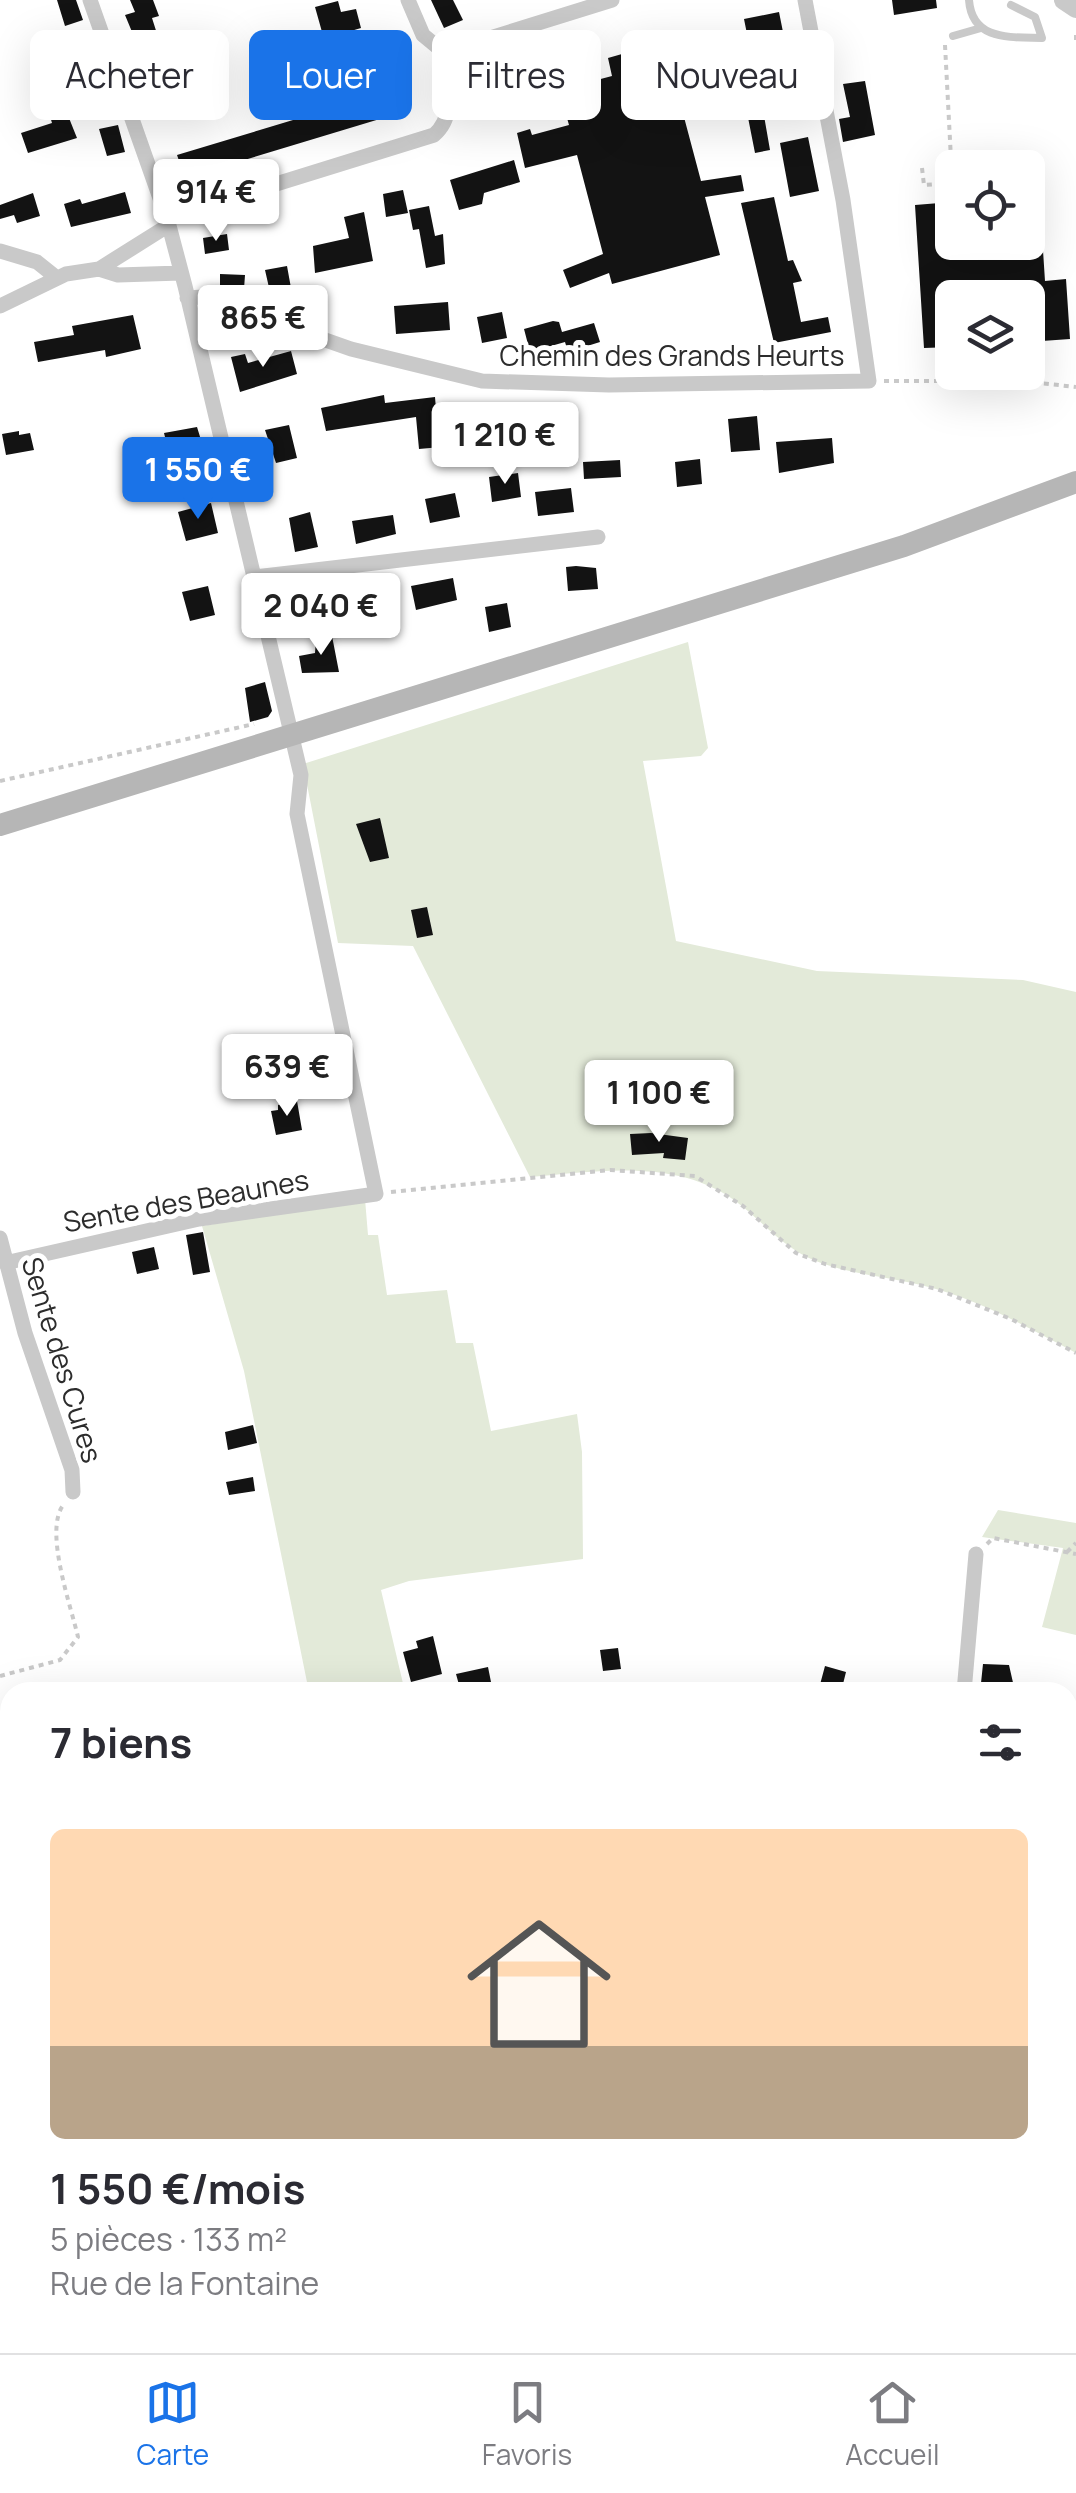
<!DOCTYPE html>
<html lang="fr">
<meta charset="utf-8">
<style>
body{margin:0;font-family:Manrope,sans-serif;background:#f7f7f7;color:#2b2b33;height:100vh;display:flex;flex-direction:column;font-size:38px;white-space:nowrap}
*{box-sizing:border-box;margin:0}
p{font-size:32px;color:#7c7c81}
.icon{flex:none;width:55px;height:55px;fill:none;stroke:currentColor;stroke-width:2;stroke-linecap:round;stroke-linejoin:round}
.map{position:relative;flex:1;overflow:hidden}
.panel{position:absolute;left:0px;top:1682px;width:1078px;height:672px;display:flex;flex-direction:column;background:#fff;border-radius:30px 30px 0 0;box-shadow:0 10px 40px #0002}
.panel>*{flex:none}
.top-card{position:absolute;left:30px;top:30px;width:1018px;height:90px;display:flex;gap:20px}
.tools{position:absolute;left:935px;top:150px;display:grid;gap:20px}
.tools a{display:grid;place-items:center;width:110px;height:110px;border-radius:15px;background:#fff;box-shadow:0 10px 40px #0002;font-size:50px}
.price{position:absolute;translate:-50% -85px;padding:0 22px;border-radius:10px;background:#fff;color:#222;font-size:32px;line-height:65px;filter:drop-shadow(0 2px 5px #0008)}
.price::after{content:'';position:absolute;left:50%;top:60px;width:30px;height:22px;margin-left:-15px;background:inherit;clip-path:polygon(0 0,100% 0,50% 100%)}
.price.active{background:#1a73e8;color:#fff}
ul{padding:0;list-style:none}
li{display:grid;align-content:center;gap:20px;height:530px;padding:0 50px}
li span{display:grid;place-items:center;height:310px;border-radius:15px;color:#555}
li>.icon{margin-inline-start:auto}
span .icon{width:180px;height:180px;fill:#fffc;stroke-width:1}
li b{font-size:42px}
h2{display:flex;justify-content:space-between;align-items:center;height:120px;padding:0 50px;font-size:42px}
.chip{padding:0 35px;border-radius:15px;background:#fff;box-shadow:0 10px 40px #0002;font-size:35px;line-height:90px}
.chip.active{background:#1a73e8;color:#fff}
.tabs{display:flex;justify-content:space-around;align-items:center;height:140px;border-top:2px solid #e1e1e2;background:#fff;font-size:28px;color:#7c7c81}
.tabs a{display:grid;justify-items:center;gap:5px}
.tabs .active{color:#1a73e8}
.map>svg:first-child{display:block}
.green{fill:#e3ead9}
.building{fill:#131313}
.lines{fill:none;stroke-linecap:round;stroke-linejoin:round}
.path{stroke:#c9c9c9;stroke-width:4;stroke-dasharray:5 5;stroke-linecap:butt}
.service{stroke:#c9c9c9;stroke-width:8}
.minor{stroke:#c9c9c9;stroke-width:15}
.tertiary{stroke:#c9c9c9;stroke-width:20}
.secondary{stroke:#b6b6b6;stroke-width:22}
.labels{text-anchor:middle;stroke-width:10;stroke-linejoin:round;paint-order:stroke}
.street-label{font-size:28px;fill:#2c2c2c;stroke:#fff}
</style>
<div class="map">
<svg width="1076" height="2353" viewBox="0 0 1076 2353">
<rect width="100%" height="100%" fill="#fff"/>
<path class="green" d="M688 642 708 748 701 756 643 761 676 941 817 971 1023 980 1076 992V1353C1031 1329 985 1303 936 1289 899 1278 860 1276 824 1264 789 1253 770 1229 743 1207 683 1157 602 1171 530 1177L413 946 338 943 303 764Z
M365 1199 368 1235H378L387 1295 447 1290 456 1343H473L491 1431 577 1414 582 1452 583 1559 409 1581 381 1590 405 1692H309L244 1371 202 1226Z
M998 1510 1076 1523V1635L1042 1627 1063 1548 982 1537Z
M6 2019 10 2020V2345H398L400 2350 0 2353V2030Z
M460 2345H746L744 2353H477Z"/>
<path class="building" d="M57 0H76L83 20 65 26Z
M130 0H153L159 16 152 18 166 62 147 68 125 15 135 12Z
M431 0H453L463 20 444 28Z
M892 0H936L937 8 894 15Z
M338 1 341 12 356 9 361 28 324 39 315 7Z
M779 12 797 102 763 110 770 150 755 153 742 87 757 84 744 19Z
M378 30 386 57 361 64 354 37Z
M664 42 701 181 741 175 744 191 705 197 720 255 612 284 609 273 570 288 563 270 603 254 577 155 525 168 517 133 530 129 532 135 569 125 559 90 612 76 608 58Z
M188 79 197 110 175 116 166 85Z
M865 81 875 135 843 142 839 119 850 117 843 84Z
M386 92 393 115 185 178 177 155Z
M65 108 77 138 28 153 21 133 52 123 49 113Z
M118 125 125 152 107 156 99 129Z
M808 137 819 191 790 197 780 143Z
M514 160 520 182 484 193 482 204 459 210 450 180Z
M1028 189H1039L1045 281 1066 279 1070 339 1028 342V298H952V347L924 348 915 205 952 202V242H1028Z
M403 190 408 213 386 217 383 194Z
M125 192 131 213 71 227 64 204 80 199 82 204Z
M33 193 40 216 17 223 14 215 0 219V205Z
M774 197 788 261 793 260 802 281 793 283 801 322 828 317 831 332 774 343 741 203Z
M429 206 435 236 443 234 445 264 426 268 419 229 413 230 409 210Z
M364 212 373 261 315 273 313 246 349 238 344 217Z
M227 234 229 250 205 254 203 238Z
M287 266 291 288 270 292 265 270Z
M220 274 245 275 244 289H220Z
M448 302 450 330 396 334 394 306Z
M502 312 507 338 482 343 477 317Z
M133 315 141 349 106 357 105 350 38 362 34 342 74 335 72 326Z
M553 321 559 322 562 332 594 323 600 342 568 352 565 342 530 352 524 329Z
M291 351 297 374 240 392 231 357 245 354 248 363Z
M384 395 385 403 435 397 437 421 486 414 488 430 440 436 441 447 419 449 416 417 326 431 321 408Z
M757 416 760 450 731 452 728 419Z
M289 425 297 458 276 463 265 430Z
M197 427 201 440 168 449 164 433Z
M19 431V435L30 433 34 450 6 455 2 434Z
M832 438 834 463 779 473 776 442Z
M700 459 702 484 677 487 675 462Z
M620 460 621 477 584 479 583 462Z
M518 473 521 497 492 502 489 477Z
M571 488 574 512 538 516 535 492Z
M455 493 460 517 430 523 425 499Z
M211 503 218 533 186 541 178 512Z
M310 512 318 547 295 552 289 518Z
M393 515 396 534 356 544 352 521Z
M576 566 596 568 598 589 568 591 566 567Z
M453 578 457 600 416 610 411 586Z
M208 586 215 615 190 621 182 592Z
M507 603 511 627 489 632 485 607Z
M332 636 339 672 302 673 299 656 315 653 316 639Z
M265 682 272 711 268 717 250 722 245 688Z
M380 818 389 858 370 862 356 824Z
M427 907 433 935 417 938 411 910Z
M297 1101 302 1130 276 1135 271 1111 278 1110V1105Z
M651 1133 688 1138 685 1160 663 1158 664 1153 632 1155 630 1134Z
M203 1232 210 1272 193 1275 186 1235Z
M154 1247 159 1269 137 1274 132 1252Z
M253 1425 257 1443 228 1450 225 1432Z
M253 1477 255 1491 229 1495 226 1482Z
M433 1636 442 1674 411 1682 403 1652 418 1648 416 1641Z
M618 1648 621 1669 603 1671 600 1650Z
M983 1664 1009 1665 1014 1687 981 1683Z
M825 1666 846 1672 841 1692H818Z
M488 1667 492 1687 461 1692 456 1674Z"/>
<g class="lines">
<path class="path" d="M1076 35V41
M945 45 952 178
M922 168 924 185 952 183
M884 381H1022L1076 387
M0 781 254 724
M391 1192 610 1170 695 1176 743 1206 796 1253 825 1264 937 1289 1011 1319 1076 1353
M987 1544 993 1538 1076 1554
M1067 1552 1076 1543
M0 1676 60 1660 78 1637C71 1606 43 1529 64 1504
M296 2345 300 2353
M353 2345 358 2353
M516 2353 520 2345"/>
<path class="service" d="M969 0C972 41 1010 37 1042 38L1035 17 1011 5
M953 36 981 28
M0 1961 10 1968"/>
<path class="minor" d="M408 0 423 35 440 49
M440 49 458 48 612 0
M167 218 434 135C461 111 440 80 440 49
M0 251 37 262 57 278
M99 269 118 275 181 273
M187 298 203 297 351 349 482 381 609 385 869 381 843 200 805 0
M0 306 66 274 99 269 169 225
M255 577 598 537
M0 1238 25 1333 72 1470 73 1492
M5 1263 199 1219 376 1194 297 814 301 775 185 286 167 218 90 0
M964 1692 976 1554
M0 1877 10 1872
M1068 1883 1076 1885
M0 1923 10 1928
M1068 2329 1076 2332"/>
<path class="tertiary" d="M1064 0 1076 8"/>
<path class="secondary" d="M0 825 904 546 1076 482"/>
</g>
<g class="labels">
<g class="street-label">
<text x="672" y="366">Chemin des Grands Heurts</text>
<text transform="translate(186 1201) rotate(-10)" y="10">Sente des Beaunes</text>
<text transform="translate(62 1360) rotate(73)" y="10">Sente des Cures</text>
</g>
</g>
</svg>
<div class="tools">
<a><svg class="icon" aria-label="locate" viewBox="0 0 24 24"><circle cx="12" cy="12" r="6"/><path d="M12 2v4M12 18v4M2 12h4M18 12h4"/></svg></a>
<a><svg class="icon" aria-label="layers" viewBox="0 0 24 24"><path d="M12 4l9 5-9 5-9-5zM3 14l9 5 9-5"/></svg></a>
</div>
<b class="price" style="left:216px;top:244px">914 €</b>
<b class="price" style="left:263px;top:370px">865 €</b>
<b class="price" style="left:505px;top:487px">1 210 €</b>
<b class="price active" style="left:198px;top:522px">1 550 €</b>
<b class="price" style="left:321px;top:658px">2 040 €</b>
<b class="price" style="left:287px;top:1119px">639 €</b>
<b class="price" style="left:659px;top:1145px">1 100 €</b>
<div class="top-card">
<a class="chip">Acheter</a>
<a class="chip active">Louer</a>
<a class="chip">Filtres</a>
<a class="chip">Nouveau</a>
</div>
<section class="panel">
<h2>7 biens<svg class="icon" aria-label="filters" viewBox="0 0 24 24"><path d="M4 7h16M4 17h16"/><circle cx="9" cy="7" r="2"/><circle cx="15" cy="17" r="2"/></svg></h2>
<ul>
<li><span style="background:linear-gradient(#ffd9b3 70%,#b9a48a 0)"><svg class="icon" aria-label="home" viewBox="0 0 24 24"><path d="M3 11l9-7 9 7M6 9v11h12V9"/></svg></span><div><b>1 550 €/mois</b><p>5 pièces · 133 m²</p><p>Rue de la Fontaine</p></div></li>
</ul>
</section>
</div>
<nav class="tabs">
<a class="active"><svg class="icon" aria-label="map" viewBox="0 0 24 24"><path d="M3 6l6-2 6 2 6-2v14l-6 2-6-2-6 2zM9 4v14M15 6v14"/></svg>Carte</a>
<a><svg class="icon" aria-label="saved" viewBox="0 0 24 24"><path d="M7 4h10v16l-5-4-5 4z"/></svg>Favoris</a>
<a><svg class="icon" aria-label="home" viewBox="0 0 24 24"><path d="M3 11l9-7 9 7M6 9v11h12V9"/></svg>Accueil</a>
</nav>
